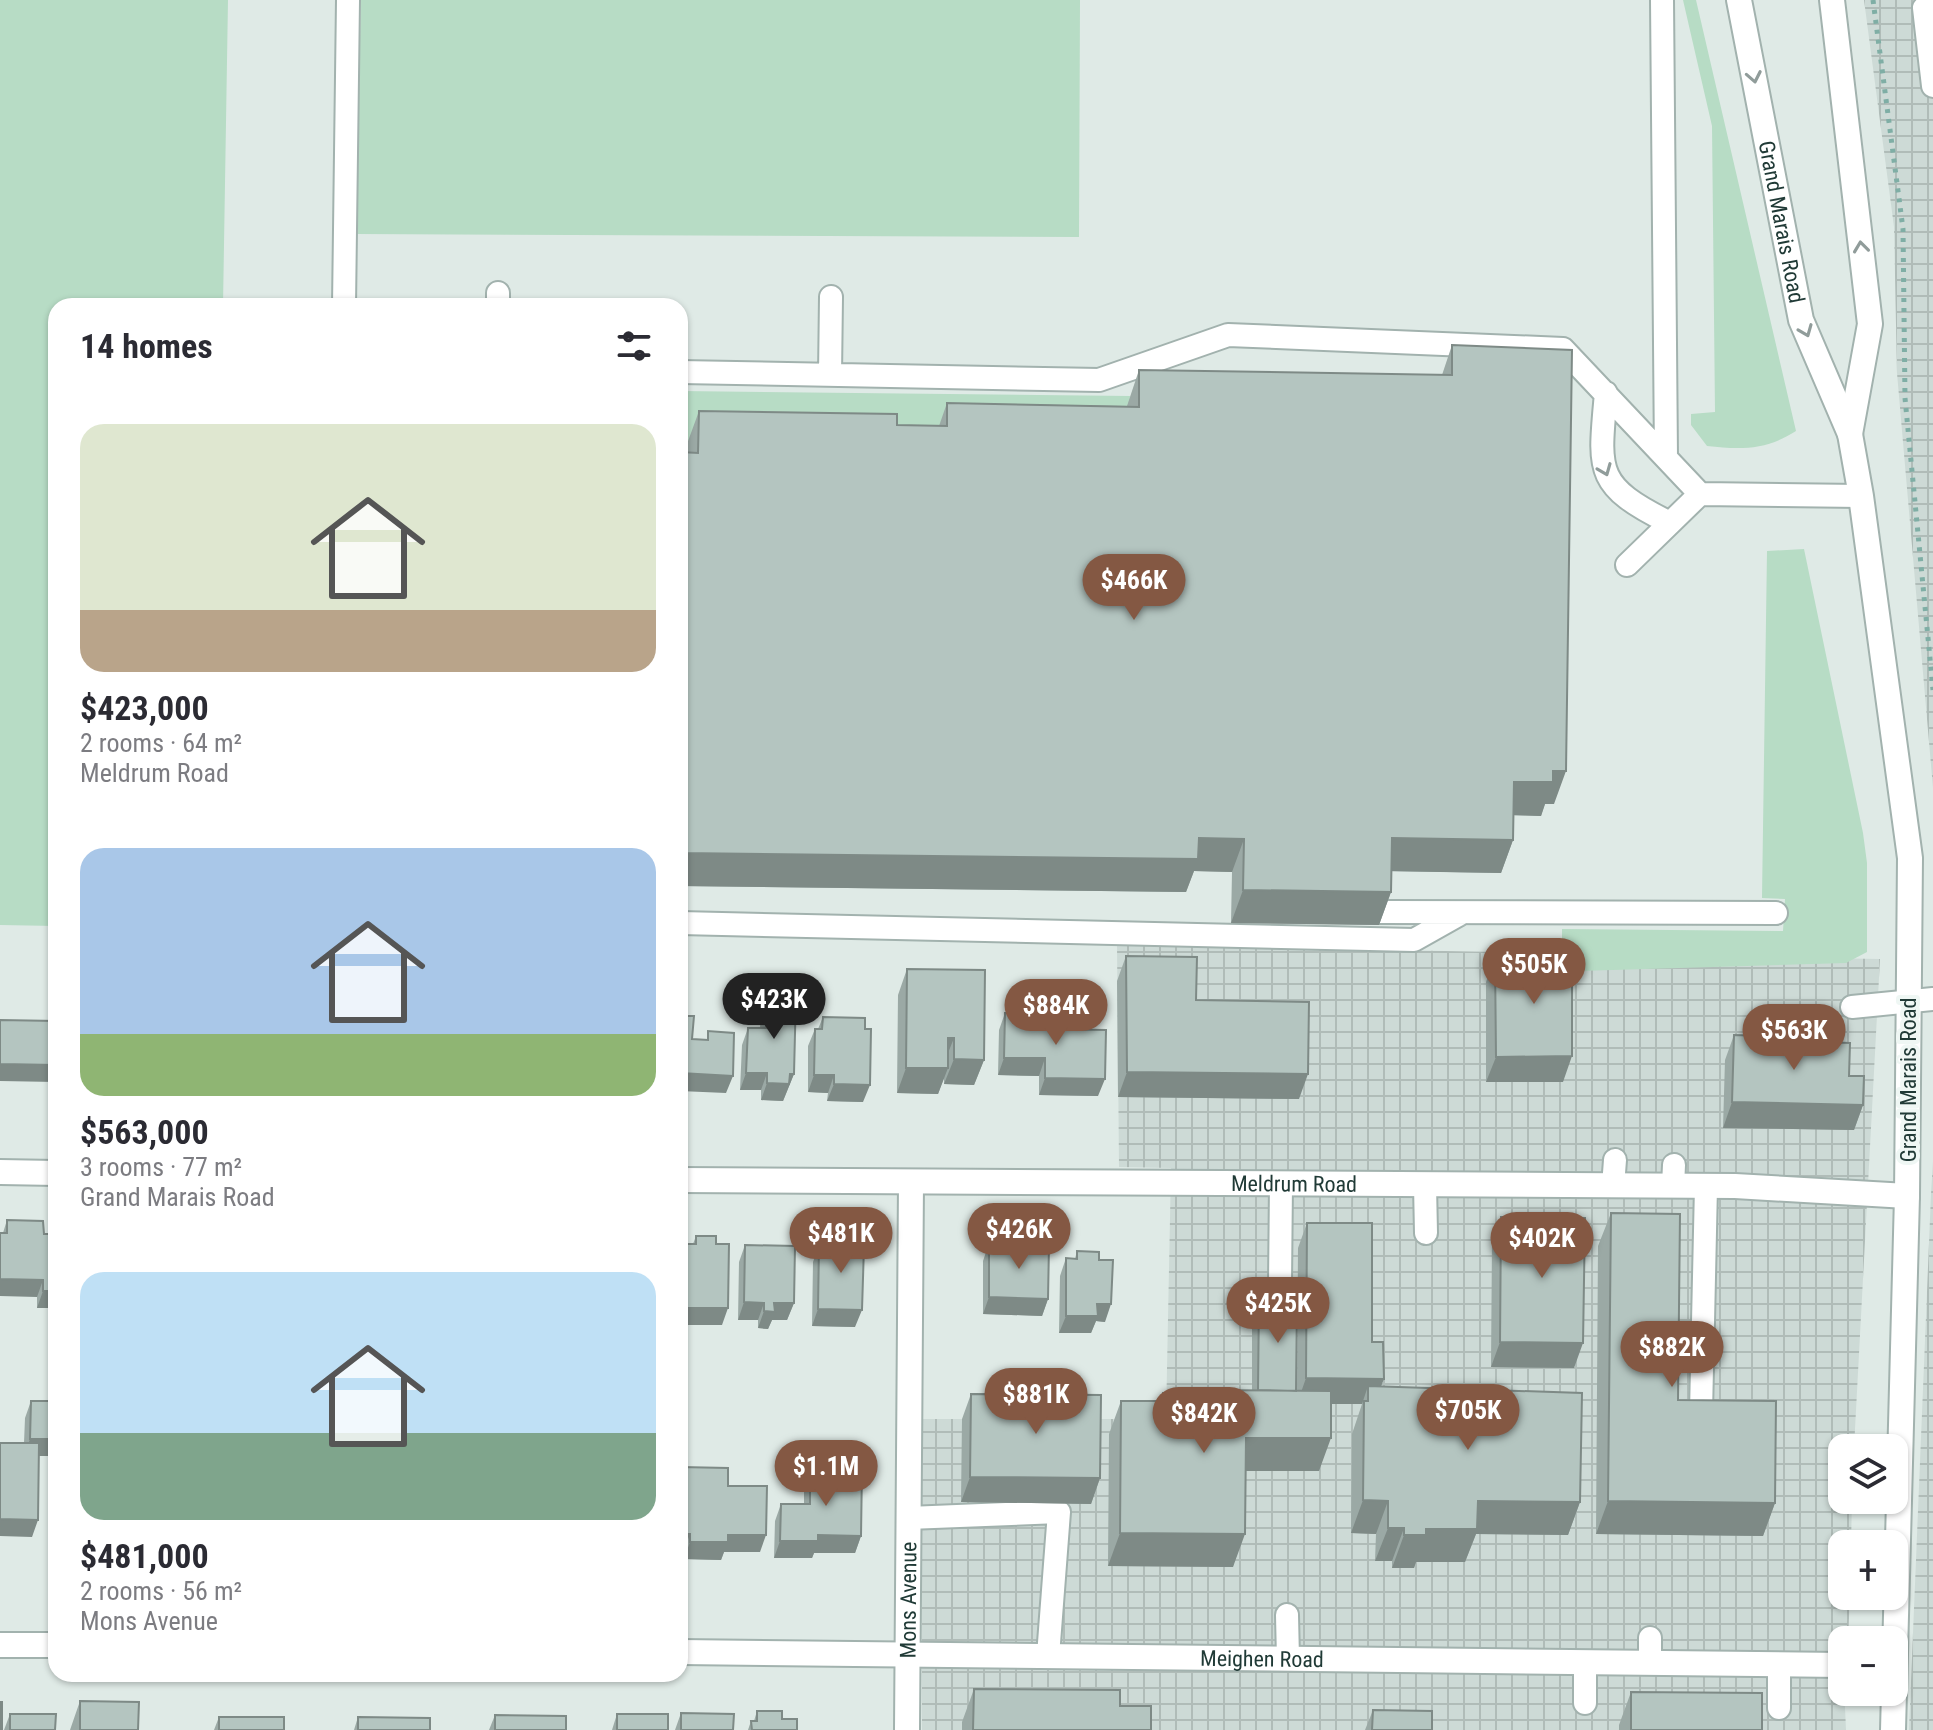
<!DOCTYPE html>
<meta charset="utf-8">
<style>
body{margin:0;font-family:"Roboto Condensed",sans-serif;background:#f7f7f7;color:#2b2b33;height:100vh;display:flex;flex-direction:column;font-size:30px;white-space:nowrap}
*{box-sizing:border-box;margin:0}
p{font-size:26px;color:#7c7c81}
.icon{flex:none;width:44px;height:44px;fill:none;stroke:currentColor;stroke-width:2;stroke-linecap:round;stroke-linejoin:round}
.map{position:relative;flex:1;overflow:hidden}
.drawer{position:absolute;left:48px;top:298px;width:640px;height:1384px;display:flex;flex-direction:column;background:#fff;border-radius:24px;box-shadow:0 2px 6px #0004}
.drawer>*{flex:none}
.fabs{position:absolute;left:1828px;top:1434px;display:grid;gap:16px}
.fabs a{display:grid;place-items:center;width:80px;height:80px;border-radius:16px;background:#fff;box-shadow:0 2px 6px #0004;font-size:40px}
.price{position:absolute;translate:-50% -68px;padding:0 18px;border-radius:28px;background:#845843;color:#fff;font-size:26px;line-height:52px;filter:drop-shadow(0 2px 4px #0008)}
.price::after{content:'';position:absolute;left:50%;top:48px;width:24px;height:18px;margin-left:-12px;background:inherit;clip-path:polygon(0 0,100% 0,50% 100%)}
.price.on{background:#222;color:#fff}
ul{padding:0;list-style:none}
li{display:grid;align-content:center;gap:16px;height:424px;padding:0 32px}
li span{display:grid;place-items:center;height:248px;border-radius:24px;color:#555}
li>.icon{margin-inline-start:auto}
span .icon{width:144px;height:144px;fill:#fffc;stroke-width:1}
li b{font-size:34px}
h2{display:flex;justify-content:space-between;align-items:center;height:96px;padding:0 32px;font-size:34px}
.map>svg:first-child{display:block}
.industrial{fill:url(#industrial-grid)}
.green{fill:#b7dcc5}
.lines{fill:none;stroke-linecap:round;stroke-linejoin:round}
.service-casing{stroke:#a2b2ae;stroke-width:26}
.minor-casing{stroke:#a2b2ae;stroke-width:28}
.tertiary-casing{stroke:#a2b2ae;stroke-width:28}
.path{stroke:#7faea5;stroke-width:5;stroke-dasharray:4 6;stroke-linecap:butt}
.service{stroke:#fff;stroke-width:22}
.minor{stroke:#fff;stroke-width:24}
.tertiary{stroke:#fff;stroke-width:24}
.wall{fill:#9ba9a5}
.shaded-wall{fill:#7e8a86}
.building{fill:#b4c5c0;stroke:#7e8a86;stroke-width:2}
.oneway{stroke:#909c9a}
.labels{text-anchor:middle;stroke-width:8;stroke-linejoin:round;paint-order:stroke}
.street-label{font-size:22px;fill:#203a36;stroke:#eff7f4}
</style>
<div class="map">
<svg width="1933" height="1730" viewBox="0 0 1933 1730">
<defs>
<pattern id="industrial-grid" width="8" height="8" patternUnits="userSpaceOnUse" patternTransform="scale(2)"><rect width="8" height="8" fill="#cddad6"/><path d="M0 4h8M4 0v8" fill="none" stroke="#b0bcb8"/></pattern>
</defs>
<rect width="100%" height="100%" fill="#dfeae6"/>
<path class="industrial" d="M1864 0H1933V788L1897 373 1894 227Z
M1117 945 1880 959 1854 1448H1842V1500H1852L1851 1544H1842V1596H1850L1848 1640H1842L1846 1730H922V1419H1166L1171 1168 1119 1167Z
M1933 1161V1730H1909L1931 1194Z"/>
<path class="green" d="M0 0H228L223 306H56V926L0 925Z
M361 0H1080L1079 237 355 234Z
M1683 0H1696L1796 431C1766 450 1742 450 1707 446L1691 425V414L1715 412 1712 126Z
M680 391 1130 396 1127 440 686 486 680 485Z
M1804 549 1863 833 1867 863V952L1846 963 1579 971 1562 982V929L1783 931 1785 899 1762 898 1767 551Z"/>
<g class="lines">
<defs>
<path id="service" d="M1662 0 1666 457
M1933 1 1924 8 1933 86
M498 293V306
M344 306 348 0
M680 372 1099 380 1228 335 1563 349 1700 494 1861 496
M830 375 831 297
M1606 393C1599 471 1594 485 1668 522
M1627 565 1700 494
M1379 912 1776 913
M680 923 1414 940 1462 913
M1852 1007 1933 999
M1425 1185 1426 1233
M1613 1186 1615 1160
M1673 1186 1674 1165
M1280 1283 1281 1184
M1701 1413 1706 1186
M908 1518 1059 1512 1048 1656
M1287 1615 1288 1659
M1585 1662V1703
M1650 1663V1638
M1779 1708V1664"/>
<g id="minor">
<path d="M0 1172 56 1173"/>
<path id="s1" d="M680 1180 1735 1186 1907 1196"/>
<path d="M0 1645H56"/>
<path id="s2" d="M680 1652 1842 1665"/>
<path id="s3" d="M907 1730 911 1183"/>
</g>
<g id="tertiary">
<path id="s4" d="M1739 0 1801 320 1850 434 1861 496 1910 858 1907 1196 1893 1730"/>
<path d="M1832 0 1870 324 1850 434"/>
</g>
</defs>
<use href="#service" class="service-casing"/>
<use href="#minor" class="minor-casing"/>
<use href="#tertiary" class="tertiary-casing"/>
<path class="path" d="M1873 0 1903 229 1905 398 1933 690"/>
<use href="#service" class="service"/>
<use href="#minor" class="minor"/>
<use href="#tertiary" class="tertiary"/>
</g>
<path class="wall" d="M1452 345 1554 804H1545L1541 816 1514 815 1513 840 1501 873 1392 871 1391 892 1379 925 1231 923 1232 872 1194 871 1186 892 680 886V452H687V444L699 411 897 425 939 426 947 403 1127 406 1139 370 1442 375Z
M1126 956 1196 1000 1299 1099 1118 1097 1117 981Z
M1495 957 1563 1082H1486V982Z
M907 969 984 1060 974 1085 944 1084V1078L938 1094 897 1093 898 995Z
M767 993 794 1074 783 1101 761 1100V1090H740L742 1045 748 1028H760L761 1010Z
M1005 1013 1050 1029 1098 1096 1039 1095V1076L998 1075 999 1030Z
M823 1017 863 1102 827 1101 828 1093 808 1092V1046L815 1029H818Z
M1734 1035 1822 1042 1849 1076 1863 1105 1854 1130 1723 1128 1725 1060Z
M1611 1213 1678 1400 1775 1503 1763 1536 1596 1534 1598 1246Z
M1501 1217 1574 1368 1491 1367 1492 1242Z
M7 1220 44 1234H56V1299L53 1308H37V1297L3 1233Z
M1307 1223 1372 1342 1381 1387 1580 1502 1568 1535 1476 1534 1465 1562H1416L1414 1568H1392V1561H1375L1376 1534 1351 1533 1352 1434 1362 1404H1331L1319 1471H1246L1233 1567 1108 1566 1109 1434 1121 1401H1160L1163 1393 1178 1401H1200L1204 1390H1252V1317L1259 1300 1296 1391H1297L1298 1248Z
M696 1236 722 1325H680V1254L684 1244H693Z
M832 1238 858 1245 855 1327 812 1326 813 1262 819 1245H829Z
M989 1243 1048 1299 1042 1316 983 1314V1261Z
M745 1245 794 1303 787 1320H772L768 1329 758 1328V1320H738L739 1262Z
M1077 1251 1099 1260 1105 1322 1096 1321 1091 1333H1059L1060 1276 1066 1258 1075 1259Z
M971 1394 1100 1478 1091 1504 961 1502 962 1419Z
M31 1401 39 1456 32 1537 24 1443 25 1418Z
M680 1467 728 1486 760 1552H724L721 1560 684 1559V1551H680Z
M810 1470 861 1536 855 1553H814L812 1558H774L775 1521 781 1504H804V1487Z
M974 1689 1151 1730H962V1722Z
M1631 1692 1762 1730H1619V1725Z
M80 1701 138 1730H70Z
M1373 1710 1432 1730H1365Z
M757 1711 782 1719 797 1730H748L751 1721H754Z
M681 1713 733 1730H675Z
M10 1714 55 1730H4Z
M617 1714 668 1730H612Z
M495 1715 566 1730H489Z
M219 1717V1730H214Z
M358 1717 430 1730H354Z"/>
<path class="shaded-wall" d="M1553 771H1566L1554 804H1545L1541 816 1502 815 1514 782Z
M1199 838 1244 839 1232 872 1194 871 1186 892 680 886V853Z
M1392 838 1513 840 1501 873 1380 871Z
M1243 890 1391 892 1379 925 1231 923Z
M948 1038H954L944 1063Z
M1572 1056 1563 1082H1486L1496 1057Z
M1004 1058H1045L1039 1076 998 1075Z
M954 1059 984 1060 974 1085 944 1084Z
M0 1064 56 1065V1082L0 1081Z
M906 1068H948L938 1094 897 1093Z
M1127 1072 1308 1074 1299 1099 1118 1097Z
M680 1073 733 1076 726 1093 680 1091Z
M746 1073H767L761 1090H740Z
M790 1074H794L783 1101 761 1100 767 1083Z
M814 1075H834L828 1093 808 1092Z
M1045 1078 1105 1079 1098 1096 1039 1095Z
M834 1084 870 1085 863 1102 827 1101Z
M1732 1102 1863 1105 1854 1130 1723 1128Z
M0 1279 43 1280 37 1297 0 1296Z
M56 1290V1299L53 1308H37L43 1291Z
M989 1297 1048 1299 1042 1316 983 1314Z
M744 1302 764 1303 758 1320H738Z
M774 1303H794L787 1320H772L768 1329 758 1328 764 1311Z
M1097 1304H1111L1105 1322 1096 1321 1091 1333H1059L1066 1316Z
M683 1308H728L722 1325H680V1317Z
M818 1309 862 1310 855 1327 812 1326Z
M1500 1342 1583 1343 1574 1368 1491 1367Z
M1306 1378 1384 1379 1374 1404 1368 1401V1386L1362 1404H1297Z
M1246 1438H1331L1319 1471H1234Z
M30 1439H56V1456H24Z
M970 1477 1100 1478 1091 1504 961 1502Z
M1363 1500 1388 1501 1376 1534 1351 1533Z
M1478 1501 1580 1502 1568 1535 1476 1534 1465 1562H1416L1414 1568H1392L1404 1535 1426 1529Z
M1608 1501 1775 1503 1763 1536 1596 1534Z
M0 1519 38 1520 32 1537 0 1536Z
M1388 1528H1404L1392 1561H1375Z
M1120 1533 1245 1534 1233 1567 1108 1566Z
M680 1534H690L684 1551H680Z
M728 1535H766L760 1552H724L721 1560 684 1559 690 1542Z
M818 1535 861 1536 855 1553H814L812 1558H774L780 1541Z"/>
<path class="building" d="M1452 345 1572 350 1566 771H1553V782H1514L1513 840 1392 838 1391 892 1243 890 1244 839 1199 838 1198 859 680 853V452L698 453 699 411 897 414V425L947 426V403L1139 407V370L1452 375Z
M1126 956 1197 957 1196 1000 1309 1002 1308 1074 1127 1072Z
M1572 956V1056L1496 1057 1495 957Z
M907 969 985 970 984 1060 954 1059V1038H948V1068H906Z
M767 993H796L794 1074H790L789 1084 767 1083V1073H746L748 1028H766Z
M1005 1013H1050V1029L1106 1030 1105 1079 1045 1078V1058H1004Z
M680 1016H694L692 1039 708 1040V1031L734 1033 733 1076 680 1073Z
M823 1017 865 1018V1029H871L870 1085 834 1084V1075H814L815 1029H822Z
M0 1020 56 1021V1065L0 1064Z
M1734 1035 1822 1038V1042L1850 1043 1849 1076H1864L1863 1105 1732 1102Z
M1611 1213 1680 1214 1678 1400 1776 1401 1775 1503 1608 1501Z
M1501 1217 1585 1218 1583 1343 1500 1342Z
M7 1220 43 1221 44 1234H56V1291H43V1280L0 1279V1233H7Z
M1307 1223H1372V1342H1383L1384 1379 1306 1378Z
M696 1236H716V1244H729L728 1308H683L684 1244H696Z
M832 1238H858V1245L864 1246 862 1310 818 1309 819 1245H831Z
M989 1243 1049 1245 1048 1299 989 1297Z
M745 1245 795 1246 794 1303H774L775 1312 764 1311V1303L744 1302Z
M1077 1251 1099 1252V1260H1113L1111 1304H1097L1098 1316H1066V1258L1077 1259Z
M1259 1300H1297L1296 1391 1258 1390Z
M1368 1386 1582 1393 1580 1502 1478 1501 1477 1529H1426V1535H1404V1528H1388V1501L1363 1500 1364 1401H1368Z
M1204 1390 1331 1391V1438H1246L1245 1534 1120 1533 1121 1401H1163V1393L1178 1394V1401H1204Z
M971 1394 1101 1395 1100 1478 970 1477Z
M31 1401H56V1439H30Z
M0 1443H39L38 1520 0 1519Z
M680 1467 728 1468V1486H767L766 1535H728V1542H690V1534H680Z
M862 1469 861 1536 818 1535V1541H780L781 1504H810V1470Z
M974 1689 1120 1690V1706H1151V1730H973Z
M1631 1692 1762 1693V1730H1631Z
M80 1701 139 1702 138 1730H80Z
M0 1702H2V1730H0Z
M1373 1710 1432 1711V1730H1372Z
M757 1711H782V1719H797V1730H752L751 1721H757Z
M681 1713 734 1714 733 1730H681Z
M10 1714H56L55 1730H10Z
M617 1714H668V1730H617Z
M495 1715 566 1716V1730H495Z
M219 1717H284V1730H219Z
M358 1717 430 1718V1730H358Z"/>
<defs><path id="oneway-chevron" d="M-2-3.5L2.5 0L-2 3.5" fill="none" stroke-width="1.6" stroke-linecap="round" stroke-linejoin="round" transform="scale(2)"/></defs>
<g class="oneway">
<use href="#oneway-chevron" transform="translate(1754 77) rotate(79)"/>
<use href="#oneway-chevron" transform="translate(1861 247) rotate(-97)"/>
<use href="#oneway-chevron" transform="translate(1806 331) rotate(68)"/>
<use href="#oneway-chevron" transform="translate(1605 470) rotate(68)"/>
</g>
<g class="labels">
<g class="street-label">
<text dy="8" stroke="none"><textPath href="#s4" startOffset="226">Grand Marais Road</textPath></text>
<text transform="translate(1908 1080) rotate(-90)" y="8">Grand Marais Road</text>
<text dy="8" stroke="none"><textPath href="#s1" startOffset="614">Meldrum Road</textPath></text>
<text dy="8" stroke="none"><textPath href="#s3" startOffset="130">Mons Avenue</textPath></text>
<text dy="8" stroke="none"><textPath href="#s2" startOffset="582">Meighen Road</textPath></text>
</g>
</g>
</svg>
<div class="fabs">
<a><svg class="icon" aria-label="layers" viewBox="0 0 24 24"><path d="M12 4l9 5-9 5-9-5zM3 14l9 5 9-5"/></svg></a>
<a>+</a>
<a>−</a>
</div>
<b class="price" style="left:1134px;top:622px">$466K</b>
<b class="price" style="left:1534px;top:1006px">$505K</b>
<b class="price on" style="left:774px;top:1041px">$423K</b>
<b class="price" style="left:1056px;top:1047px">$884K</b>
<b class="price" style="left:1794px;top:1072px">$563K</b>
<b class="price" style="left:1019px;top:1271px">$426K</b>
<b class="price" style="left:841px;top:1275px">$481K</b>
<b class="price" style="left:1542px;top:1280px">$402K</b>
<b class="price" style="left:1278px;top:1345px">$425K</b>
<b class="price" style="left:1672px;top:1389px">$882K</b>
<b class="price" style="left:1036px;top:1436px">$881K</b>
<b class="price" style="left:1468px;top:1452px">$705K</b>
<b class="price" style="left:1204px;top:1455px">$842K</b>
<b class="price" style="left:826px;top:1508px">$1.1M</b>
<section class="drawer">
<h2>14 homes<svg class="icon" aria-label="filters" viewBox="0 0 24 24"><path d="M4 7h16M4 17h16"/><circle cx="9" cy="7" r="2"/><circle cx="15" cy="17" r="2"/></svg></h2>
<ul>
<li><span style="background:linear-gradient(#dfe7d0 75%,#b9a48a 0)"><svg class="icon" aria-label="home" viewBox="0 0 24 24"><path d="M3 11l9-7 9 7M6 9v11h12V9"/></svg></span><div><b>$423,000</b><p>2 rooms · 64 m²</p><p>Meldrum Road</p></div></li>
<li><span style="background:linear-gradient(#a9c7e8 75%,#8fb573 0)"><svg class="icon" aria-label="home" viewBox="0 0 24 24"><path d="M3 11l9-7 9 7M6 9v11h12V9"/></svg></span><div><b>$563,000</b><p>3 rooms · 77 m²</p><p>Grand Marais Road</p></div></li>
<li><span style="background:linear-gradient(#bfe0f5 65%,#7fa58c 0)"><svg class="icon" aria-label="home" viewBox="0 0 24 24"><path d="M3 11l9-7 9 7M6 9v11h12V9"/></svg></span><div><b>$481,000</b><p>2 rooms · 56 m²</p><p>Mons Avenue</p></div></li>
</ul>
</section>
</div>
